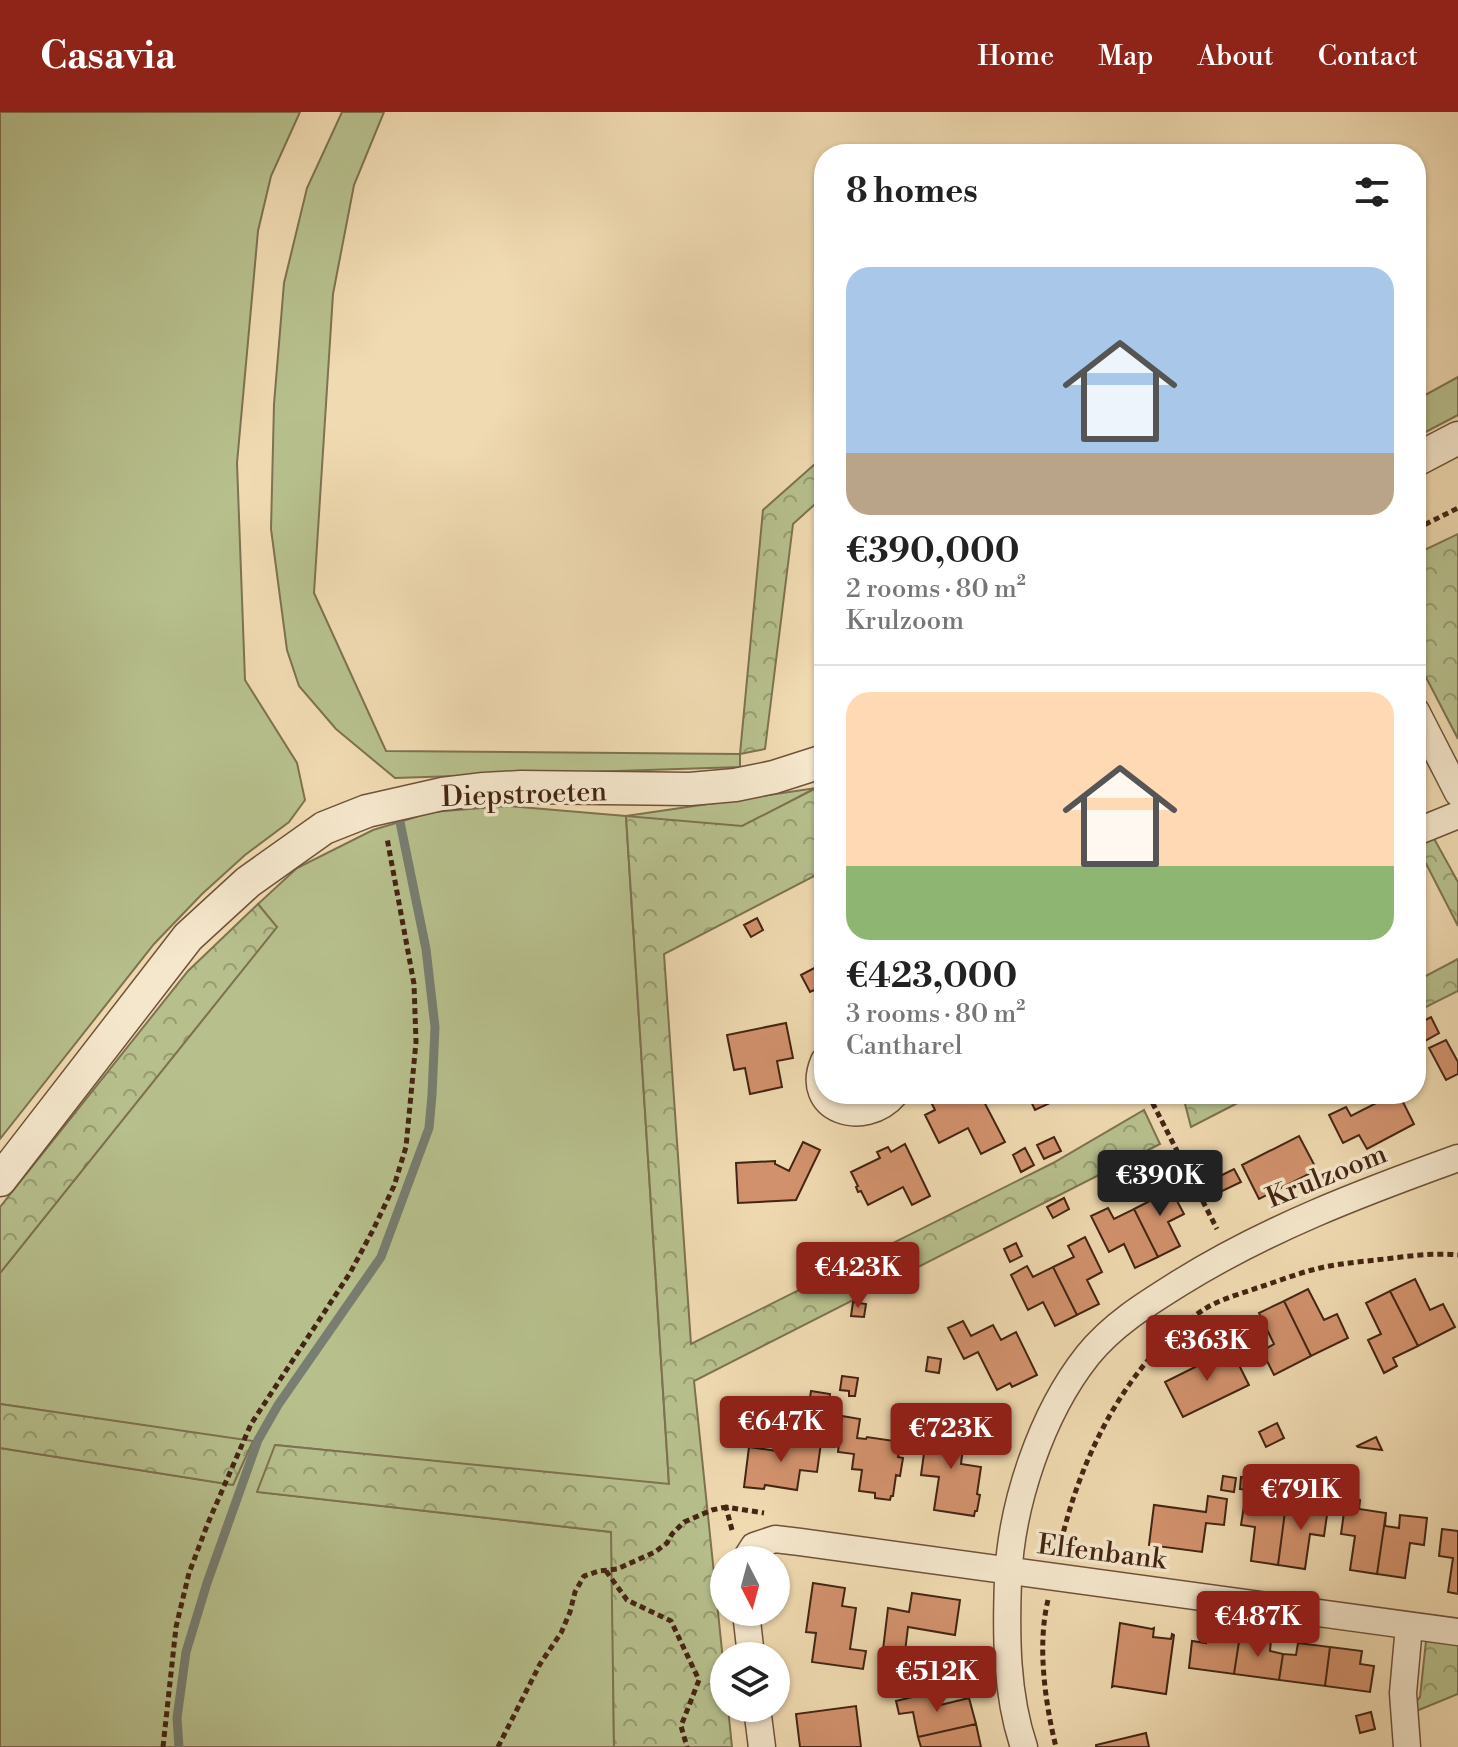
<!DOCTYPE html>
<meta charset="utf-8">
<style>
body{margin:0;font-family:"Libre Bodoni",serif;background:#f2f2f2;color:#222;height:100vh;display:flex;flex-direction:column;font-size:30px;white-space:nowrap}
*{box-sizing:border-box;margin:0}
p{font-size:26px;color:#767676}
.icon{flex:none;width:44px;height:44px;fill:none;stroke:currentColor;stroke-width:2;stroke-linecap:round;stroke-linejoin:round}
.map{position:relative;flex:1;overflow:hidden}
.drawer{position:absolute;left:814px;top:32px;width:612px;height:960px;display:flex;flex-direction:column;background:#fff;border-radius:32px;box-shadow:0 2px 6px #0004}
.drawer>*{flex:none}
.needle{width:52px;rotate:174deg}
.tools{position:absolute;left:710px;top:1434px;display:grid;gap:16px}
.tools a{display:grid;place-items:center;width:80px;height:80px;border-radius:50%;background:#fff;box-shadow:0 2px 6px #0004;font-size:40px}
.price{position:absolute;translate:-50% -68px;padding:0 18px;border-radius:8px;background:#8f2418;color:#fff;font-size:26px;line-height:52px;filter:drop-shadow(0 2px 4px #0008)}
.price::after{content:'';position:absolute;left:50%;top:48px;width:24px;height:18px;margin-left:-12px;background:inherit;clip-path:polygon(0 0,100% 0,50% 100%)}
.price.selected{background:#222;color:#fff}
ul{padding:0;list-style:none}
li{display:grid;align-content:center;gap:16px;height:424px;padding:0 32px}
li+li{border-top:2px solid #e0e0e0}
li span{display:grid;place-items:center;height:248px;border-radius:24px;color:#555}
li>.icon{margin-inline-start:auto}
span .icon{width:144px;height:144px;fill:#fffc;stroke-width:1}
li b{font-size:34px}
h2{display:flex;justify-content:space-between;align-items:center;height:96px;padding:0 32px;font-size:34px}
header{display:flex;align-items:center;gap:48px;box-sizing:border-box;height:112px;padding:0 40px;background:#8f2418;color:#fff}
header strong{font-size:38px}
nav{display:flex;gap:44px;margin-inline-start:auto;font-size:28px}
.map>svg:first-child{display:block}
.grass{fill:#b7c08d;stroke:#7e7250;stroke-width:2}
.forest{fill:url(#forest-crowns);stroke:#7e7250;stroke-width:2}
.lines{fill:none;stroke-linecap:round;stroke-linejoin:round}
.stream{stroke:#787e71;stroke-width:9}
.building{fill:#d2926d;stroke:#442413;stroke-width:2}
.minor-casing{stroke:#6f523a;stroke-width:29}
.tertiary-casing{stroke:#6f523a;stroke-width:35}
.path{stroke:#442413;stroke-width:5;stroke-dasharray:6 4;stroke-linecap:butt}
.minor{stroke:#f5e7cc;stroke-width:26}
.tertiary{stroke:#f5e7cc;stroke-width:32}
.labels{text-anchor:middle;stroke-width:7;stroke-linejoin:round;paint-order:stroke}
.street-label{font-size:28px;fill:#442413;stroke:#f5e7cc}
</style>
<header>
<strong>Casavia</strong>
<nav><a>Home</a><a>Map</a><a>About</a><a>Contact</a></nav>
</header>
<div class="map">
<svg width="1458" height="1635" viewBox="0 0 1458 1635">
<defs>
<pattern id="forest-crowns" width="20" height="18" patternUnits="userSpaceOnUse" patternTransform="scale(2)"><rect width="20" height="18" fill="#b7c08d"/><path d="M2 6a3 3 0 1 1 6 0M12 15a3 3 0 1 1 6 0" fill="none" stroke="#969c72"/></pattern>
</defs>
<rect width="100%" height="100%" fill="#f0dab1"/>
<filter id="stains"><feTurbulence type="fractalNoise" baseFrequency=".0025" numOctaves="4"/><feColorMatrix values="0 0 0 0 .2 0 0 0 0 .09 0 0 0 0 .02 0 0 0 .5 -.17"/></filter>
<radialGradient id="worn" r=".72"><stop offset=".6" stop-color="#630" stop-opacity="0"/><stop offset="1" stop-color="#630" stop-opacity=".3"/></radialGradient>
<path class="grass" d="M0 0H300L271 64 258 119 237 351 245 568 297 651 305 688 289 710 245 743 202 782 154 832 0 1027Z
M342 0H384L354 73 333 182 314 481 386 639 740 642V655L395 666 336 617 299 574 287 538 271 417 274 292 284 171 307 76Z
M1458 265V303L1416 325V288Z
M816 676 742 715 626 705 669 1373 276 1333 258 1380 612 1420 614 1635H0V1336L233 1373 252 1330 0 1292V1161L276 816 258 792 297 756 373 718 432 700 507 694 626 704Z"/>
<path class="forest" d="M824 344V384L793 412 765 637 740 642 763 398Z
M1458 422V627L1416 546V442Z
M824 672V759L664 842 691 1232 1053 1051 1144 998 1160 1032 694 1269 724 1558V1596H728L732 1635H614L611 1420 257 1380 275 1333 669 1372 626 704 742 714Z
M1416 694 1458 770V814L1416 732Z
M258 792 277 815 0 1161V1095L188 859Z
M1458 847V879L1416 900V869Z
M1196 982H1255L1191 1015 1184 988Z
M0 1292 253 1329 233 1373 0 1336Z
M1426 1529 1458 1533V1582L1404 1604 1420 1585Z"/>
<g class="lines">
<path class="stream" d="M179 1635 177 1606 186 1540 207 1471 258 1328 278 1293 381 1145 429 1016 432 983 435 915 426 837 400 710"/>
</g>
<path class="building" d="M757 806 763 818 751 825 744 813Z
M824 851V897H821L818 893 821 891 814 878 810 880 801 863Z
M1431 905 1439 921 1423 930 1416 913Z
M786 911 793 946 777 949 782 975 750 982 745 956 734 958 727 923Z
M1446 928 1458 950V962L1446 968 1429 936Z
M937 982H960L962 985 967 982H980L1005 1030 981 1042 968 1016 939 1031 925 1003 935 998 929 986Z
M1030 982H1048L1052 990 1035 998 1028 983Z
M1394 982H1399L1414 1012 1367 1037 1359 1023 1343 1031 1329 1003 1346 995 1351 1004Z
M1299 1024 1317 1058 1259 1087 1242 1053Z
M1054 1025 1061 1039 1044 1047 1037 1033Z
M803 1030 820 1038 796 1088 738 1091 736 1051 775 1049V1052L789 1059Z
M905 1032 930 1084 912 1093 903 1075 868 1093 861 1079 858 1080 856 1075 858 1074 851 1060 880 1046 877 1040 888 1035 891 1040Z
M1025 1036 1034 1053 1021 1060 1013 1043Z
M1152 1039 1161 1056 1151 1061 1142 1044Z
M1234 1057 1241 1070 1216 1082 1210 1069Z
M1166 1068 1184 1102 1168 1110 1180 1134 1158 1145 1134 1097 1154 1087 1149 1076Z
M1064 1086 1069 1097 1053 1106 1047 1095Z
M1108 1096 1114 1107 1134 1097 1158 1145 1135 1156 1124 1132 1109 1140 1091 1104Z
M1085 1125 1102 1160 1087 1168 1099 1192 1077 1203 1053 1155 1074 1145 1068 1134Z
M1016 1131 1022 1144 1010 1150 1004 1137Z
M1027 1154 1033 1165 1053 1155 1077 1203 1055 1214 1043 1190 1028 1198 1011 1163Z
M1415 1167 1430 1198 1443 1192 1455 1215 1418 1234 1390 1179Z
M1308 1177 1324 1208 1337 1202 1348 1226 1311 1244 1284 1189Z
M1390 1179 1418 1234 1393 1246 1397 1254 1384 1261 1368 1228 1381 1222 1366 1191Z
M1284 1189 1311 1244 1274 1263 1262 1239 1274 1232 1259 1201Z
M853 1190 866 1192 864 1205 851 1204Z
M963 1209 971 1224 993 1213 1001 1228 1016 1220 1037 1263 1012 1275 1010 1271 997 1278 978 1240 964 1247 948 1216Z
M1231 1237 1249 1273 1183 1305 1165 1270Z
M928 1245 941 1247 939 1261 926 1259Z
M842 1264 858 1266 855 1284H849V1279L840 1278Z
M811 1279 830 1282 826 1314 806 1312Z
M842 1304 860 1307 857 1326 866 1327 867 1325 901 1330 898 1345 903 1346 900 1364 896 1363 893 1384H891L890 1388 875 1386V1381L859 1379 862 1358 852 1357 854 1342 838 1340Z
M1277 1311 1284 1326 1266 1335 1259 1320Z
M928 1312 965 1318 961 1352 981 1355 977 1382 980 1383 977 1399H975L974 1404 934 1398 939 1365 921 1363Z
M779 1325 821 1331 817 1360 800 1358 797 1378 765 1373 764 1377 744 1375 749 1335 777 1339Z
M1376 1325 1382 1338 1358 1335 1357 1334Z
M1223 1364 1236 1366 1234 1380 1221 1378Z
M1241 1365 1259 1368 1257 1379 1240 1377Z
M1208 1384 1227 1387 1224 1413 1206 1411 1202 1440 1149 1433 1154 1393 1206 1400Z
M1346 1386 1360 1388 1359 1397 1386 1401 1377 1462 1350 1458 1355 1424 1341 1422Z
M1245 1387 1286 1392 1278 1453 1251 1449 1255 1415 1241 1413Z
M1314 1387 1329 1389 1324 1424 1310 1422 1305 1457 1278 1453 1286 1392 1313 1396Z
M1386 1401 1385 1414 1399 1416 1400 1403 1427 1406 1424 1433 1410 1431 1405 1466 1377 1462Z
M1442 1417 1458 1419V1482L1448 1480 1453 1446 1439 1444Z
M813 1471 845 1476 842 1494 856 1496 850 1537 866 1539 863 1557 812 1550 816 1521 806 1520Z
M912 1481 960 1488 955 1523 908 1515 904 1548 882 1546 888 1496 909 1500Z
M1120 1511 1152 1517 1154 1516 1153 1525 1171 1527 1172 1522 1174 1523 1166 1582 1114 1574 1112 1575Z
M1207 1519 1240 1523 1234 1562 1189 1556 1192 1529 1206 1531Z
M1240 1523 1271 1527 1270 1539 1283 1542 1279 1568 1234 1562Z
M1298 1531 1330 1535 1325 1574 1279 1568 1283 1542 1296 1543Z
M1330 1535 1362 1539 1360 1552 1374 1554 1370 1580 1325 1574Z
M933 1580 936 1594 969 1586 976 1612 918 1625 913 1600 899 1602 896 1589Z
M856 1594 861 1635H800L796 1602Z
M1371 1600 1375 1617 1360 1621 1356 1604Z
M976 1612 981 1635H921L918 1625Z
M1146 1621 1149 1635H1096V1633Z"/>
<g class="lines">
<defs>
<path id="minor" d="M1416 599 1458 681
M1416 720 1458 703
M824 949C803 998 864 1018 895 982
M745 1448 754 1434 775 1427 800 1430 1458 1520
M746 1500 751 1544
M757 1596 762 1635
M1024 1635C1006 1582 1006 1523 1008 1468 1011 1393 1041 1302 1088 1243 1112 1213 1146 1192 1178 1172 1266 1117 1361 1081 1458 1046
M1407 1635 1403 1581 1409 1514"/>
<path id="tertiary" d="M1416 348 1458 326
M0 1068 188 825 248 770 324 716 367 699 442 682 484 677 521 675 690 677 735 673 774 665 824 649"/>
</defs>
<use href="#minor" class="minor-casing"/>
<use href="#tertiary" class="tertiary-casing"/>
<path class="path" d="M1416 417 1458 396
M1148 982 1217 1117
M732 1418 726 1395 764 1401
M1059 1439C1078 1350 1125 1251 1203 1198 1218 1188 1237 1183 1254 1177 1273 1171 1293 1163 1312 1158 1330 1153 1348 1151 1367 1149 1397 1146 1428 1140 1458 1143
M606 1459 627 1488 671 1509 699 1568 681 1614 687 1635
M1048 1488C1037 1533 1045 1591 1056 1635
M163 1635 176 1515 189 1461 208 1411 251 1312 350 1161 373 1118 394 1074 406 1035 416 930 414 872 387 726
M498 1635 540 1552 561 1521 570 1500 575 1480 584 1464 599 1459 617 1457 655 1440 667 1431 672 1422 684 1410 712 1398 726 1395"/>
<use href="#minor" class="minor"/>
<use href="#tertiary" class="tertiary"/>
</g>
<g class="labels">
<g class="street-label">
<text transform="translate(524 681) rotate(-2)" y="10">Diepstroeten</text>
<text transform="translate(1326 1063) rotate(-22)" y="10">Krulzoom</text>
<text transform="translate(1102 1439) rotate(7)" y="10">Elfenbank</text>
</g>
</g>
<rect width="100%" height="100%" filter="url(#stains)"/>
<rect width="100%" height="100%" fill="url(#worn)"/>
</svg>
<div class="tools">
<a><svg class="needle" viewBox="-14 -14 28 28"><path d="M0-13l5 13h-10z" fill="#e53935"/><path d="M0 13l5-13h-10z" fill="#767676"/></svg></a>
<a><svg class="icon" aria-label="layers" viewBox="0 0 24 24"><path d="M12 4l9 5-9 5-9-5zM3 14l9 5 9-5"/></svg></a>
</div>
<b class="price selected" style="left:1160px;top:1106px">€390K</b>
<b class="price" style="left:858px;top:1198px">€423K</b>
<b class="price" style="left:1207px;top:1271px">€363K</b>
<b class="price" style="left:781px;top:1352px">€647K</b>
<b class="price" style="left:951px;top:1359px">€723K</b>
<b class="price" style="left:1301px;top:1420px">€791K</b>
<b class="price" style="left:1258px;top:1547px">€487K</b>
<b class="price" style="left:937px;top:1602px">€512K</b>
<section class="drawer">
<h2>8 homes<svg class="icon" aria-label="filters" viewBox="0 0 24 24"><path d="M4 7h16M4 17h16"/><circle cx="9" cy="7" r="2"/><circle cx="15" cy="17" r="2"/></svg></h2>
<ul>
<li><span style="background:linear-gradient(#a9c7e8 75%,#b9a48a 0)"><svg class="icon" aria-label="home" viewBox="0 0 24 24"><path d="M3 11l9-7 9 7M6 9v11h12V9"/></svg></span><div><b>€390,000</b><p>2 rooms · 80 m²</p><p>Krulzoom</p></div></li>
<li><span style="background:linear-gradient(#ffd9b3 70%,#8fb573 0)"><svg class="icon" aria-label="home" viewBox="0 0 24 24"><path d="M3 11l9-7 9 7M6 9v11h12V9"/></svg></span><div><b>€423,000</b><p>3 rooms · 80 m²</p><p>Cantharel</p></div></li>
</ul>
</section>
</div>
